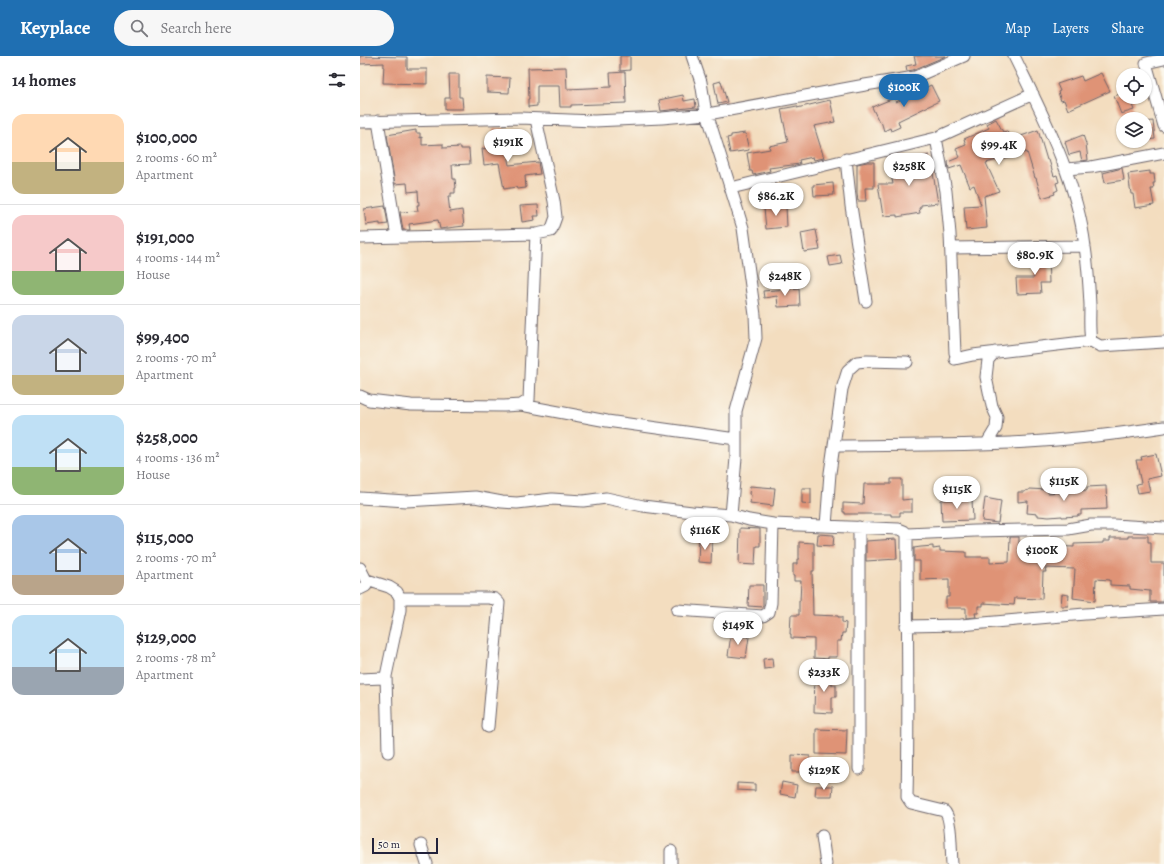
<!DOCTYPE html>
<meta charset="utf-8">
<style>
body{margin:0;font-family:Alegreya,serif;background:#f7f7f7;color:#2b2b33;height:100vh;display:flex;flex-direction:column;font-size:15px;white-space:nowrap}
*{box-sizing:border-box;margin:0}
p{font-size:13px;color:#7c7c81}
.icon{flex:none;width:22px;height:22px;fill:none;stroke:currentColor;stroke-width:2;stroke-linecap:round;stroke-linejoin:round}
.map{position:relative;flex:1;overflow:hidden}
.side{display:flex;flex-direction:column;background:#fff;width:360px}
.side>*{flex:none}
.fabs{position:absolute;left:756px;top:12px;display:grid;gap:8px}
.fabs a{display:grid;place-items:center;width:36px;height:36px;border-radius:50%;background:#fff;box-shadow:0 1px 3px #0004;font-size:20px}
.scale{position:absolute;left:12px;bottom:10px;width:66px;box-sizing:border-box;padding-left:4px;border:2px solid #22223b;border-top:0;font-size:11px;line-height:14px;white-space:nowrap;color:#22223b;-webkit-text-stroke:3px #fbf7ec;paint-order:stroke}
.price{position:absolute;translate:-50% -34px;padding:0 9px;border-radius:14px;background:#fff;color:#222;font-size:13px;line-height:26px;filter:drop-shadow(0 1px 2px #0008)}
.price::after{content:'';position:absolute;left:50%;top:24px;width:12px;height:9px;margin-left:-6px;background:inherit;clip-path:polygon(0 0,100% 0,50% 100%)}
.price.current{background:#1f6fb2;color:#fff}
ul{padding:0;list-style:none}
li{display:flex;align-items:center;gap:12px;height:100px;padding:0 12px}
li+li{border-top:1px solid #e1e1e2}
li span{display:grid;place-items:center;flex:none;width:112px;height:80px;border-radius:12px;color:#555}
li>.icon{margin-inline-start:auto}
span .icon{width:48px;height:48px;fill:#fffc;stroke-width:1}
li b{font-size:17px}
h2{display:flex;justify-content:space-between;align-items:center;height:48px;padding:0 12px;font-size:17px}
header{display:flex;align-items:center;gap:24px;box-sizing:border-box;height:56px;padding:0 20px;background:#1f6fb2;color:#fff}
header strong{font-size:19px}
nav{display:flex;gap:22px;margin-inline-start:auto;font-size:14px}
.search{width:280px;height:36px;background:#f7f7f7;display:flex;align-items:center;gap:10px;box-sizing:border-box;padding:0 14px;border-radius:22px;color:#7c7c81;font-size:15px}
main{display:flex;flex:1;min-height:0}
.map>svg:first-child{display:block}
.building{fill:#df9376}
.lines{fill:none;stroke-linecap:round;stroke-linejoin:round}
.minor-casing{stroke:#6b6369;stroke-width:13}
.minor{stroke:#fff;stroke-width:11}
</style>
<header>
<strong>Keyplace</strong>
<div class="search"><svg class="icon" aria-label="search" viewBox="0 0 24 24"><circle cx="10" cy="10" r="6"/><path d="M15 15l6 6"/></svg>Search here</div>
<nav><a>Map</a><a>Layers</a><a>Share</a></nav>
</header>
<main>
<section class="side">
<h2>14 homes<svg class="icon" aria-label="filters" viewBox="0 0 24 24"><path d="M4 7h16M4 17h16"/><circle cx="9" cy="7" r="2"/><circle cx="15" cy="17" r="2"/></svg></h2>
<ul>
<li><span style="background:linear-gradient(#ffd9b3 60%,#c2b280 0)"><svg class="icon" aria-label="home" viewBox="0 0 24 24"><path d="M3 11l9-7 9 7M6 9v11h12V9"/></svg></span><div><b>$100,000</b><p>2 rooms · 60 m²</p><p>Apartment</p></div></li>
<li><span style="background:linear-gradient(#f6c9c9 70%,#8fb573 0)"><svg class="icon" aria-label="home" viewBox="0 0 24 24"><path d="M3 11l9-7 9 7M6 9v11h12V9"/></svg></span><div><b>$191,000</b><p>4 rooms · 144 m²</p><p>House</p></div></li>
<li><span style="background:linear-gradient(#c9d6e8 75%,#c2b280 0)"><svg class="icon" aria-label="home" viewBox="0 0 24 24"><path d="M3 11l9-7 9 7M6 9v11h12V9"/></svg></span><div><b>$99,400</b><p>2 rooms · 70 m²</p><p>Apartment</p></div></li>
<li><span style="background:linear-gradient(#bfe0f5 65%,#8fb573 0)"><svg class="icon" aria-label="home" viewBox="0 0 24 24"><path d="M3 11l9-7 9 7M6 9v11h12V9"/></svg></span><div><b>$258,000</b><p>4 rooms · 136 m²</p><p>House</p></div></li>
<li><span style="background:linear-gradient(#a9c7e8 75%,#b9a48a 0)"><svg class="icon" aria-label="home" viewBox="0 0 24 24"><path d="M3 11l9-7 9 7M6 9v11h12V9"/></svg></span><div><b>$115,000</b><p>2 rooms · 70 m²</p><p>Apartment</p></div></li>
<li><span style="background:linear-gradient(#bfe0f5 65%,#9aa5b1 0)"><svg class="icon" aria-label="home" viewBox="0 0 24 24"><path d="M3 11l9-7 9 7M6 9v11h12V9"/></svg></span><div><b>$129,000</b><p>2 rooms · 78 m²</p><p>Apartment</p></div></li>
</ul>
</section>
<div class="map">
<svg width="804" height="808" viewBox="0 0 804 808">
<rect width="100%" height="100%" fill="#fbf7ec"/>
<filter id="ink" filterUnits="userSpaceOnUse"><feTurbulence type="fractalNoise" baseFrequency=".025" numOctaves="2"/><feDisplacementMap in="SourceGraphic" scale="8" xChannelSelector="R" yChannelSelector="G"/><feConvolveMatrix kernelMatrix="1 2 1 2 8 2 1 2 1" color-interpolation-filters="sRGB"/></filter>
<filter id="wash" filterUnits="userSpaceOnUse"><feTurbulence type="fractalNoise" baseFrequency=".012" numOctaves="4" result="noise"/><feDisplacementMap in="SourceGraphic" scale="16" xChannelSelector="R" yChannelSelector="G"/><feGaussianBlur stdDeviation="0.9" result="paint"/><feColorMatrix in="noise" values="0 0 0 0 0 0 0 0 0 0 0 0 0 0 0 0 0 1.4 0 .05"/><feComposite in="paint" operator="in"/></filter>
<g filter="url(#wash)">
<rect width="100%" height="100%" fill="#f3ddbf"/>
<g id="blocks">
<path class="building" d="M0 0 47 1V13H67V28L23 27 24 7 0 8Z
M260 0H270V14L260 15Z
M554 0H586L553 14 547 15 546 10 556 8Z
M206 11 207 33 251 31 250 17 265 16 266 47 211 49V51H200L199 30H177V50L168 51V43H169L168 12Z
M741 17 750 35 708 54 704 44 701 45 698 36 700 35 697 28 721 20 723 25Z
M89 18H99V41H102L103 53H85V42H90Z
M127 21 150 22 149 37 127 36Z
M361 25 367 46 358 48 354 27Z
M571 29 579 45 538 65 540 71 531 75 530 72 524 75 521 65 519 66 512 51 534 42 536 46Z
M763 37V41H773L775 48 772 49 774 54 761 58 754 40Z
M323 39 324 45 335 43 336 51 301 55 299 44Z
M470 44 475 66 454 70 464 102 454 104 453 101 439 104 440 108 409 112 410 115 393 119 392 115H390L387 97 410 93 409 90 428 86 421 53 437 50V52Z
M636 63 643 76 647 75 650 84 678 74 687 104H689L694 120 697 119 699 126 696 127 698 134 694 136 695 138 682 142 676 122H675L667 96 626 107 639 135 624 140 627 172 606 174 604 150 621 149 614 129 610 131 601 109 589 113 588 106 600 101 596 93 606 89 604 83 629 72 627 68Z
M793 65 795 83 785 84V66Z
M144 72 145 89 149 109 178 106 180 118 165 120 166 132 157 133 156 131 144 133 139 107 124 109 122 93 134 91 133 73Z
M56 74V77H60V82L62 81V89L83 88V92L101 91V93H109L110 108 92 109 93 123H95L96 132H95V137H91V140H88L90 156 102 154 104 170 80 173 78 164 49 168 50 174H43L40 156 58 155 57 149H59L58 135 48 136 47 127 35 128 27 79Z
M385 77 389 94 370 97 367 82 371 81V79Z
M723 79 726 88 728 104 722 105 720 96 709 99 705 86Z
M569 99 573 117 578 147 561 149V151L559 152 560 157 537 161V159L523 160 518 128H533L530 114 534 113 532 103 547 100 548 104Z
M507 106H514V132H505L506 145H498L497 137V108Z
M762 112 764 124 745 127 743 117Z
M790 115V118H794L795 127H793L794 133H791L794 149 775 152 773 138H771L768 118Z
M473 127 474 139 454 140 453 129Z
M178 149 179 160H174L175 164 162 166 160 150Z
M25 150 28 168 20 169V167L6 169 4 153Z
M426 150 427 171 406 173 404 152Z
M456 174 460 194 444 196 441 177Z
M673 198H688L689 227H680L681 237 657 238 656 222H674Z
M480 199 482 208 470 210 468 201Z
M439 232 440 250 418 251 417 240 404 242 403 235Z
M796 398 801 420 787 423 790 435 778 437 776 428 781 427 776 404H782L781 401Z
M531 423H542V444L552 443V456H540V460H531V458H485V456H483V447L503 448 504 428H531Z
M390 430 415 432 413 450 390 447 391 439 389 438Z
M746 430 747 453 721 454V459H718V460L702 461V460L689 461 678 460V458L667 457 668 445 658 446V436H665V435L669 434V433L688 434V437L727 434V431Z
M442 432H451V448L442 447Z
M625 442 641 445 638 467 622 465Z
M612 443 613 464 582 465 581 444Z
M380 472 400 473V490H396L395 509 379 508Z
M458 478 474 479 473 490 457 489Z
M768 480H788V486H791V507H804V546H790V535L770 533V530L750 529V524L736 523 735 545 713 542 715 513 685 512 686 516H683L682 543 655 542 654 549 623 547V550H618V557H615L616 561 606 562V552H586V541H589V523L560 524V505H554V492L561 491 573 490V493L580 492V495L606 496V501H630V507L649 506 650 481H659V493L688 490 714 491V488L743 487V485H750V482H768Z
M339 483H352L351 507 338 506Z
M536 483 537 503 506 505V485Z
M439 486 454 487V515H452L453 559 478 560V561H482V566L486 567 485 577H482L481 585H477V601H468V603L454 602V583L431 582V578H430L431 559H439V545H440L441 525H434V520H433V508H437V503H439Z
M389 529H403V551L388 550Z
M702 538 709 539 708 550H701Z
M371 578 389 581 386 602 368 600Z
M412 602 413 612 404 613 403 603Z
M455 617 472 618V629H476V641H472V657L454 656Z
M456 673 487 674 486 699 456 698Z
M432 699 450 700V716H432Z
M422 726 437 729 435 741 420 738Z
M377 727 395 728V735L377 734Z
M456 730H473L472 740H455Z"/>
</g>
</g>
<g filter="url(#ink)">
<use href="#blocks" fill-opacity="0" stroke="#6b6369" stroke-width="1"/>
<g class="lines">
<defs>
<path id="minor" d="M332 0 341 26 345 51 383 172 395 259 396 282 376 355V402L371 459
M654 0C683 60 717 123 725 191 728 210 729 230 730 249 730 262 729 272 731 285L740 290 804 286
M804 3 786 7 804 70
M18 65 37 181
M0 66 160 62 234 65 302 62 348 58 505 29 555 21 604 0
M576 82 586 135 590 178 595 297
M486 103 491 150 506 245
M706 113 731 111 804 97
M371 132 576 82 673 38
M0 182 176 178 191 175 196 161 194 145 176 63
M591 192 725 190
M595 303 613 299 731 285
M0 340 9 344 51 349 144 350 161 349 169 344 176 178
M161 349 247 365 376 383
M627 387 636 372 637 361 632 350 626 321 628 304 635 296
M474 390C544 389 614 390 683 385 724 382 764 377 804 371
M0 442 46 445 115 441 142 446 157 447 192 443 223 445 246 442 283 450 332 456 371 459 389 464 413 468 539 473 544 475 547 478 615 475 708 473 731 469H753L804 472
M466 470 470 417 482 333 488 314 497 306 507 305 547 306
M499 471V713
M547 478C547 566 549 653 547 741L551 747 584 755C592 761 591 797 592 808
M0 512 7 526 6 530 0 533
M40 542H129L135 543 139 547 128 671
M317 554 403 560 409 556 411 547 413 468
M546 570 601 569 725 558 804 553
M26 620 28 696
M0 623 23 622 26 620 40 554V542L37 536 29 531 7 524
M462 780 466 808
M61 789 67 808
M311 795V808"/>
</defs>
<use href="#minor" class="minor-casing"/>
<use href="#minor" class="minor"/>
</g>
</g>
</svg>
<div class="fabs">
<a><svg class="icon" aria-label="locate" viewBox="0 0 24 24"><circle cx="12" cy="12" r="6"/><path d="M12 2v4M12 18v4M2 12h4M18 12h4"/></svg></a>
<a><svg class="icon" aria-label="layers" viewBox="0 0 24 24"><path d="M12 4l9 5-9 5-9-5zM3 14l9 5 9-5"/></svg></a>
</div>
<div class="scale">50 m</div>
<b class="price current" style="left:544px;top:52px">$100K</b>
<b class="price" style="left:148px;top:107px">$191K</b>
<b class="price" style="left:639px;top:110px">$99.4K</b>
<b class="price" style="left:549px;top:131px">$258K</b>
<b class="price" style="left:416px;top:161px">$86.2K</b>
<b class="price" style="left:675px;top:220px">$80.9K</b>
<b class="price" style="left:425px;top:241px">$248K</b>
<b class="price" style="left:704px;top:446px">$115K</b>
<b class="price" style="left:597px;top:454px">$115K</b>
<b class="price" style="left:345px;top:495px">$116K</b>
<b class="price" style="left:682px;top:515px">$100K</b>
<b class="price" style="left:378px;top:590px">$149K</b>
<b class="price" style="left:464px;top:637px">$233K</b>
<b class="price" style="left:464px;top:735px">$129K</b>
</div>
</main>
